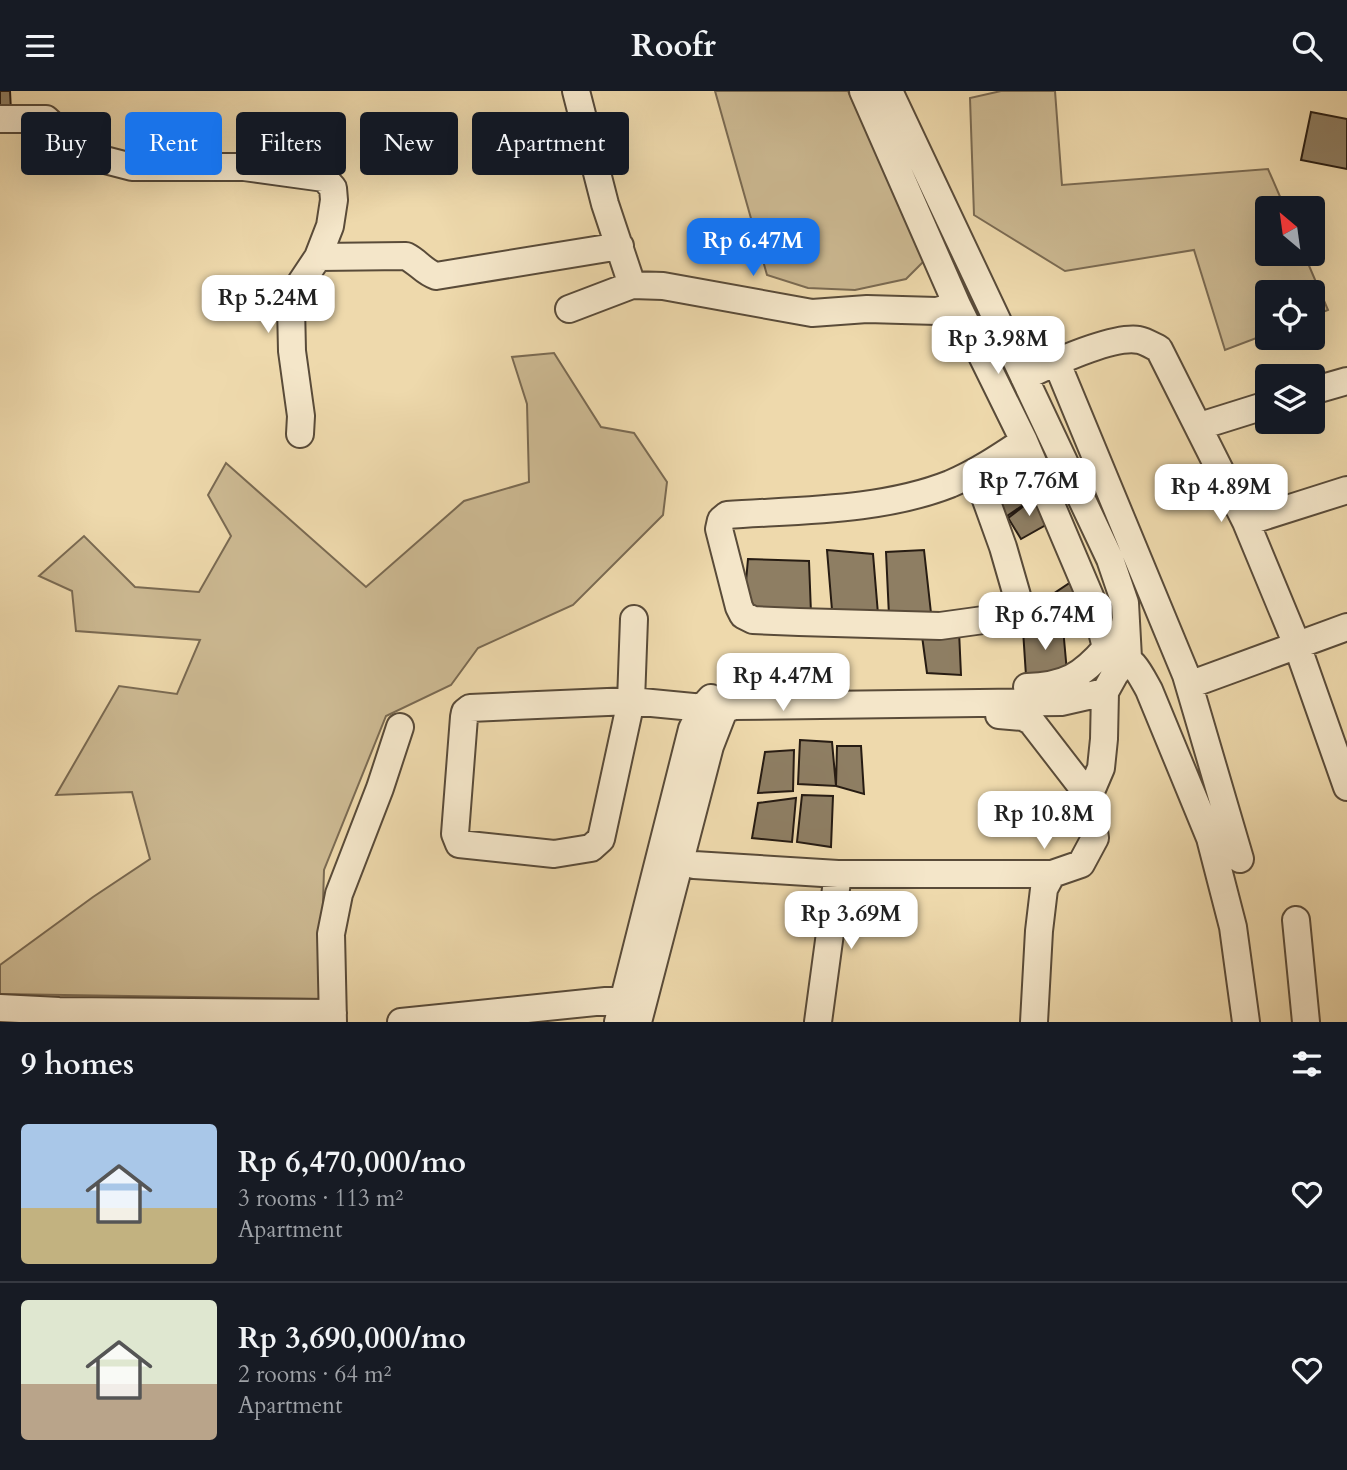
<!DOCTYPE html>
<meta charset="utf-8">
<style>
body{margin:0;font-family:Cardo,serif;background:#242831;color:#f1f3f6;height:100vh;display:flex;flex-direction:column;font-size:26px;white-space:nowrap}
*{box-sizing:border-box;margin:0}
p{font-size:23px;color:#9ea1a6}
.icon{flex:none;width:38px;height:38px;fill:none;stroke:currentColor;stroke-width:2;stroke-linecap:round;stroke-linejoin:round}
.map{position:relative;height:931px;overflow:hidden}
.details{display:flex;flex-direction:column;background:#171b24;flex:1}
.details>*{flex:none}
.hud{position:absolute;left:21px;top:21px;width:700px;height:63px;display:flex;gap:14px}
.needle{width:46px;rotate:331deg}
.controls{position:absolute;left:1255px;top:105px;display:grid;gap:14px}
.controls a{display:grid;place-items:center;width:70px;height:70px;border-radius:7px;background:#171b24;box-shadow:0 7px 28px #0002;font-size:35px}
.price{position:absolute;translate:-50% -60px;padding:0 16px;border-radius:14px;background:#fff;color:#222;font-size:23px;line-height:46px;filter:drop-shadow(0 2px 4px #0008)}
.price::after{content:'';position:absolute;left:50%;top:42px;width:21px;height:16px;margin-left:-10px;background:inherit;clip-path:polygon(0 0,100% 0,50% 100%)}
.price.selected{background:#1a73e8;color:#fff}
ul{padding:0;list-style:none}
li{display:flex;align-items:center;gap:21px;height:175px;padding:0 21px}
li+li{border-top:2px solid #363941}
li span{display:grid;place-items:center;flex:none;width:196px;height:140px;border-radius:7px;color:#555}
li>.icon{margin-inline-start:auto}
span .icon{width:84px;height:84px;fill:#fffc;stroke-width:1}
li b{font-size:30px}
h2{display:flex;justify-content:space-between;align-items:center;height:84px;padding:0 21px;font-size:30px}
.tag{padding:0 24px;border-radius:7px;background:#171b24;box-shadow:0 7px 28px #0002;font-size:24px;line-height:63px}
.tag.selected{background:#1a73e8;color:#fff}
header{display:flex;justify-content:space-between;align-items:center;height:91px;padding:0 21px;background:#171b24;font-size:32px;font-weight:700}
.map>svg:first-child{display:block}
.green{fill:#ccb992;stroke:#7a6a52;stroke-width:2}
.building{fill:#8e7e63;stroke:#271c13;stroke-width:2}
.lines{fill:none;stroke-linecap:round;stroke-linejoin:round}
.minor-casing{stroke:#594b39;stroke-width:30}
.minor{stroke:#f4e6c9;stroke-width:26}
</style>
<header><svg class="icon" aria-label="menu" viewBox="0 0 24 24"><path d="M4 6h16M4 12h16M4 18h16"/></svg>Roofr<svg class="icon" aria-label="search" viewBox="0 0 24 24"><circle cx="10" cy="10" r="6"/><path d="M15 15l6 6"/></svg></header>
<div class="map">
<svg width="1347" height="931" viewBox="0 0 1347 931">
<rect width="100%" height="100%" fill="#eed9ac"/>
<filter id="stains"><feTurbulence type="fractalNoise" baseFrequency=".00286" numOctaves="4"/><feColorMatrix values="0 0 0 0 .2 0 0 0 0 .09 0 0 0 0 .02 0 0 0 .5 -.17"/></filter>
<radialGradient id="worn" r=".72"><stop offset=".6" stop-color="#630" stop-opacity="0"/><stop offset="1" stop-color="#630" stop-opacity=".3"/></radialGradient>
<path class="green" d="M715 0H848L926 168 906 188 855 199 808 197 767 184Z
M1001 0H1055L1062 94 1268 78 1285 117H1267V163H1304L1328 219 1313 225 1312 201H1267V243L1225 259 1194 159 1065 180 974 124 970 7Z
M554 262 601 336 634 342 667 391 663 424 573 514 478 557 451 594 386 625 324 779 320 908 0 903V874L93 806 150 768 132 701 56 704 119 595 177 603 200 549 76 540 72 500 39 485 84 445 135 496 199 501 231 445 208 404 226 372 366 496 464 410 529 391 527 313 512 266Z"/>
<path class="building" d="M0 0H10L11 20 0 21Z
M1311 21 1347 28V78L1301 69Z
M1025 374 1038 404 1003 431 989 396Z
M1038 404 1051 431 1021 448 1007 425Z
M827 459 873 463 878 523 832 519Z
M924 459 931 522 889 525 886 461Z
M748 468 809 470 811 522 743 524Z
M1074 489 1092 525 1063 537 1038 513Z
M1063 537 1067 581 1026 585 1023 539Z
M959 540 961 584 927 582 922 545Z
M800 649 832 651 836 695 798 693Z
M837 655H861L864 703 836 695Z
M794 659 793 700 758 702 765 661Z
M802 704 833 705 831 756 797 751Z
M796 707 792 751 752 747 758 712Z"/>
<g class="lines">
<defs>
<path id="minor" d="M576 0 605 113 632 194
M863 0 957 214 1024 350 1098 524 1106 557
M0 28H46L60 41 74 61 132 76H244L324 87 333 97 334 109 330 135 318 166 296 199 291 215 292 260 301 325 300 343
M318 166 406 165C418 171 424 181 436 185L620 155
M569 218 632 194 663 195 812 222 867 218 937 220 957 214
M1056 270 1186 584 1240 768
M1024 286C1049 274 1113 244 1139 249 1145 250 1153 255 1159 258L1246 431 1297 554 1347 696
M1312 300 1347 290
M1200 335 1267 314
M976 381 1003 456 1018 508 1014 519 1005 526 940 535 799 531 753 529 743 524 739 516 719 438 721 429 727 424C799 419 882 420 950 393 976 382 1000 366 1024 350
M1246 431 1347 399
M634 528 631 610 601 748 591 757 554 763 459 753 455 743 464 626 465 621 470 617 631 610 724 619
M1112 559C1134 569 1138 579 1149 599L1210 747 1233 836 1246 931
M1189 594 1347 536
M1027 596C1065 595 1082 585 1106 557
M999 624 1023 626 1031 630 1089 705
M694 774 838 783H1052
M1296 829 1306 931
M0 917 59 920 333 922
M333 931 331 843 339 803 380 697 400 636
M401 931 625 908 639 910
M618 931 692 638 702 617 711 607
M638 931 710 655 724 619 734 615 1061 611 1105 601 1115 583 1128 567 1125 512 1110 468 889 0
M818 931 838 783
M1034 931 1039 840 1044 798 1052 783 1081 773 1095 747 1089 705 1101 677 1104 648 1105 601"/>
</defs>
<use href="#minor" class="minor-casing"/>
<use href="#minor" class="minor"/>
</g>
<rect width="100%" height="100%" filter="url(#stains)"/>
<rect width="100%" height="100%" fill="url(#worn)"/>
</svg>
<div class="controls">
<a><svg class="needle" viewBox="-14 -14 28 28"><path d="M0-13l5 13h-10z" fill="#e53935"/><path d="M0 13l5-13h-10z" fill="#9ea1a6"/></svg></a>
<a><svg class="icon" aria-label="locate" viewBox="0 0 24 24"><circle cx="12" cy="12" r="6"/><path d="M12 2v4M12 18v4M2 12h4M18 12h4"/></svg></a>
<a><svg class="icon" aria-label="layers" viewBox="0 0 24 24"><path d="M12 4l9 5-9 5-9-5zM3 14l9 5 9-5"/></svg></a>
</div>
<b class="price selected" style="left:753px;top:187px">Rp 6.47M</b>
<b class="price" style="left:268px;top:244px">Rp 5.24M</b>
<b class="price" style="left:998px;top:285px">Rp 3.98M</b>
<b class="price" style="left:1029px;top:427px">Rp 7.76M</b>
<b class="price" style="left:1221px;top:433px">Rp 4.89M</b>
<b class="price" style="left:1045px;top:561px">Rp 6.74M</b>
<b class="price" style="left:783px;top:622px">Rp 4.47M</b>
<b class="price" style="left:1044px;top:760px">Rp 10.8M</b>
<b class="price" style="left:851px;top:860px">Rp 3.69M</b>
<div class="hud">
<a class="tag">Buy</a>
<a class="tag selected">Rent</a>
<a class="tag">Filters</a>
<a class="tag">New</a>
<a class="tag">Apartment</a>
</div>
</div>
<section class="details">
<h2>9 homes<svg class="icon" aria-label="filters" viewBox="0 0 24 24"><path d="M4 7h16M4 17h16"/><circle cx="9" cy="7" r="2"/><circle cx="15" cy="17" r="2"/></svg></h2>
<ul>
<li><span style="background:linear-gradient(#a9c7e8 60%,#c2b280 0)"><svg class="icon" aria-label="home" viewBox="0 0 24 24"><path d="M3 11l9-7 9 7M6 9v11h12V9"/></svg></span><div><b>Rp 6,470,000/mo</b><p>3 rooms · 113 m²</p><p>Apartment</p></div><svg class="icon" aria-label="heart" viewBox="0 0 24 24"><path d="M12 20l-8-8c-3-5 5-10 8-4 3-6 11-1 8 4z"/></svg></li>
<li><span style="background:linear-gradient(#dfe7d0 60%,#b9a48a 0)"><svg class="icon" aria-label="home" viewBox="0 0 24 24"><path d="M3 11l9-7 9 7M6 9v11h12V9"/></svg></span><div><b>Rp 3,690,000/mo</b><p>2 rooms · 64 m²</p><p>Apartment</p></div><svg class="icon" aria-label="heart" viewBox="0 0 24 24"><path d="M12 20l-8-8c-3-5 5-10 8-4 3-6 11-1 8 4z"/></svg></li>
</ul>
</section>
